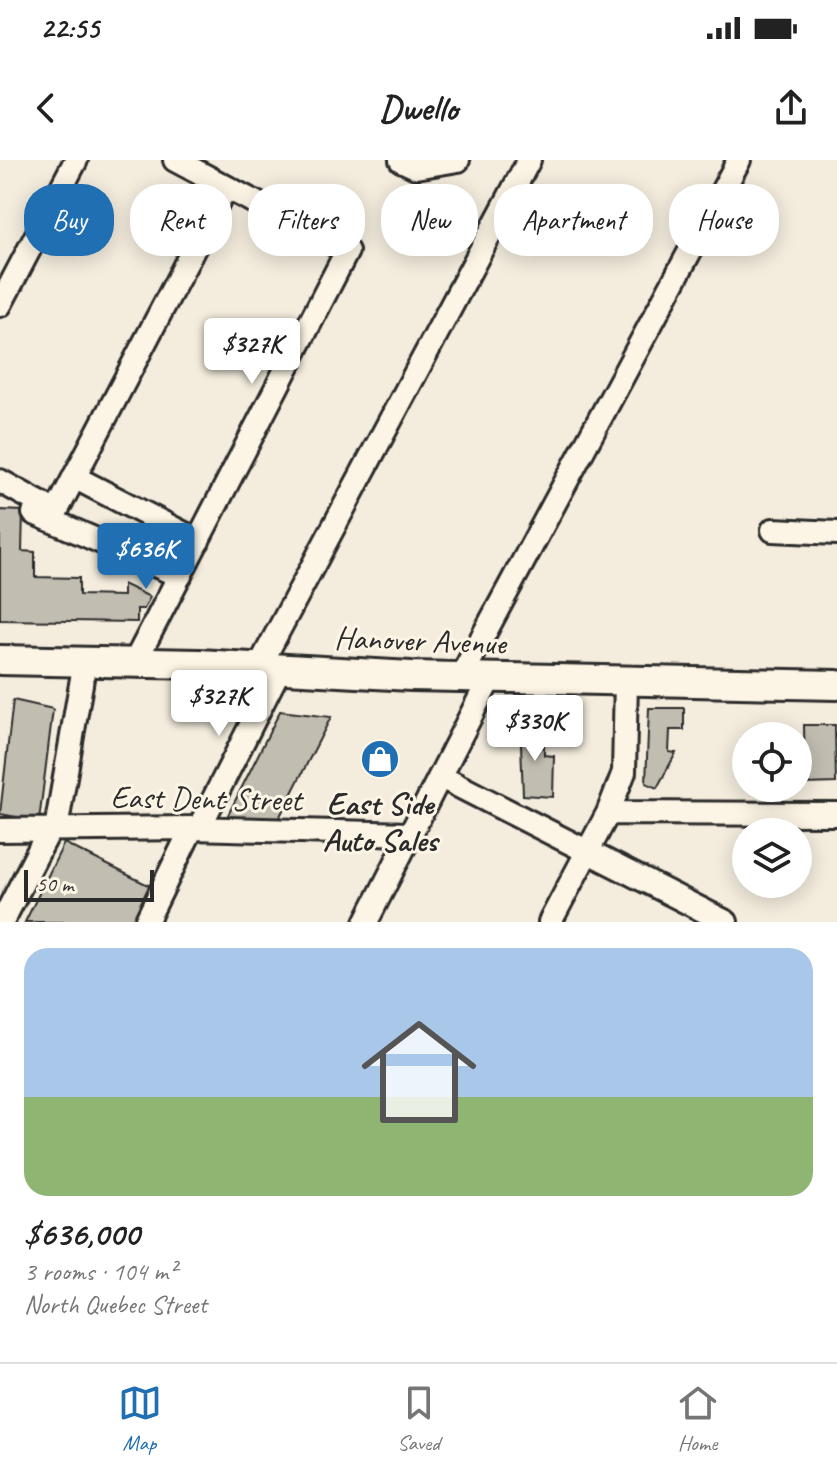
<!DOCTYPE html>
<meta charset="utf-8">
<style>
body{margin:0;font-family:Caveat,sans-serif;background:#f2f2f2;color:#222;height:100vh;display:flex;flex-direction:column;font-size:30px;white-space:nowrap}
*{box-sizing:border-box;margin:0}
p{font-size:26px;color:#767676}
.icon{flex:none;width:44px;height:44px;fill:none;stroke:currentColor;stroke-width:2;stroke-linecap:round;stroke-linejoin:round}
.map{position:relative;height:762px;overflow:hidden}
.side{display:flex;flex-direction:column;background:#fff;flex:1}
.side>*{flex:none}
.hud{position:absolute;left:24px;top:24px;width:790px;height:72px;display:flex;gap:16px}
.buttons{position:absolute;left:732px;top:562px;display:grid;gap:16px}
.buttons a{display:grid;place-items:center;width:80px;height:80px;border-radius:50%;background:#fff;box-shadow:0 4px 20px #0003;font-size:40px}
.scale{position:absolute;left:24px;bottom:20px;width:130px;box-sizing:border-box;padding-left:8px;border:4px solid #2b2b2b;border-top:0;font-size:22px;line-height:28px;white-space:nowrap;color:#2b2b2b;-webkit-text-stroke:6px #fcf5e5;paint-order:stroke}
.price{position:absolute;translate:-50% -68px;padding:0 18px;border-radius:8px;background:#fff;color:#222;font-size:26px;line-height:52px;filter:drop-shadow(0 2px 4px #0008)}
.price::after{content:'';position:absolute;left:50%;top:48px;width:24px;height:18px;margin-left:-12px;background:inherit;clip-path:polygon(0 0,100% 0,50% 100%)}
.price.active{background:#1f6fb2;color:#fff}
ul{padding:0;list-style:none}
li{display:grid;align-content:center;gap:16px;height:424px;padding:0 24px}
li+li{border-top:2px solid #e0e0e0}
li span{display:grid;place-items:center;height:248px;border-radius:24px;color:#555}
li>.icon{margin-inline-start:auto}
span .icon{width:144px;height:144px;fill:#fffc;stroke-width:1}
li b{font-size:34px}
.tag{padding:0 28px;border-radius:32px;background:#fff;box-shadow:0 4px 20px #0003;font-size:28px;line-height:72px}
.tag.active{background:#1f6fb2;color:#fff}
.status{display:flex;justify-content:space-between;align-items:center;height:56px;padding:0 40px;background:#fff;direction:ltr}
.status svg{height:22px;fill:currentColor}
header{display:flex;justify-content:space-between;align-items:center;height:104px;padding:0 24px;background:#fff;font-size:36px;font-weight:800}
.tab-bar{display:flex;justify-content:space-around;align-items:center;height:112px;border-top:2px solid #e0e0e0;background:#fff;font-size:22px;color:#767676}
.tab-bar a{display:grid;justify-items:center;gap:4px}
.tab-bar .active{color:#1f6fb2}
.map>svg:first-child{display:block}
.building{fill:#c2bdb1;stroke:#2b2b2b;stroke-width:2}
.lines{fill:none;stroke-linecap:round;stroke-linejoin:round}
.minor-casing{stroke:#2b2b2b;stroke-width:28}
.major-casing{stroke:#2b2b2b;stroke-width:34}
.minor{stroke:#fcf5e5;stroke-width:22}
.major{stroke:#fcf5e5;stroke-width:28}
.labels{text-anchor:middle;stroke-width:6;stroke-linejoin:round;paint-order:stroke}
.street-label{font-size:32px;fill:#2b2b2b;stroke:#fcf5e5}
.poi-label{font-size:32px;font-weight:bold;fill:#2b2b2b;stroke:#fcf5e5}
</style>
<div class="status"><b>22:55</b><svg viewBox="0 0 49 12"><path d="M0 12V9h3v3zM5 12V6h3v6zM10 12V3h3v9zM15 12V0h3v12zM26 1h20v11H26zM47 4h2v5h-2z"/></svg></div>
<header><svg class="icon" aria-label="back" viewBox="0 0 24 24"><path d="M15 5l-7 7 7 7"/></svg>Dwello<svg class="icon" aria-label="share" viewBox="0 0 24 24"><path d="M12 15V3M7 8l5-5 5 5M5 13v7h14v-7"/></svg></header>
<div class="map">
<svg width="837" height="762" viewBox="0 0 837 762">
<rect width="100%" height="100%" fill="#f4edde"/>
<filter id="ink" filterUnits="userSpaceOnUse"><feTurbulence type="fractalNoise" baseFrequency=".0125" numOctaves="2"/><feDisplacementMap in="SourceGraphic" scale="16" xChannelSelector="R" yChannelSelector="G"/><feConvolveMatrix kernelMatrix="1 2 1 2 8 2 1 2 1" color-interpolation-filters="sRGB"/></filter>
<g filter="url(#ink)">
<path class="building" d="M0 350 23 351 22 391 35 392V417L79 418V435L123 436V424L150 437 144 449H137V462L0 460Z
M13 540 53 549 39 661 0 654Z
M649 548H684V570H670L669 592 676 593 657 628 646 623Z
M280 551 331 557 278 660 225 661Z
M520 559 537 561V584H544V595L554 596 553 637 523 635Z
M804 565H835L836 623 805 624Z
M64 683 154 728 137 762H25Z"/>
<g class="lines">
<defs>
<path id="minor" d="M401 0 416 7 458 0
M0 145 76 0
M74 317 198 381
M0 321 56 352 226 27
M34 353 180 416
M773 370 837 373
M135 502 347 91 175 0
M259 507 529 0
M461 517 739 0
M441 617 726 762
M608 653 837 654
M199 668 280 508
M56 669 85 501
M0 670 192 668 410 674
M2 762 50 669
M146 762 192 668
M366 762 490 518
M550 762 608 653 624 612 626 521"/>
<path id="major" d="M0 500 199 504 411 516 837 525"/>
</defs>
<use href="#minor" class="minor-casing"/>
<use href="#major" class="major-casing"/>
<use href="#minor" class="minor"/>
<use href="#major" class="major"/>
</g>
</g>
<defs>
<symbol id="shop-disc" viewBox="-11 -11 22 22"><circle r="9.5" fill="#1f6fb2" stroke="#fcf5e5"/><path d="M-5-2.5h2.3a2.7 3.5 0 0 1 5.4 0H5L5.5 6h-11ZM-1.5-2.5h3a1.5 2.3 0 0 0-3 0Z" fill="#fff"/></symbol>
</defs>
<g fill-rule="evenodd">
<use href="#shop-disc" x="358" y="577" width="44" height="44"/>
</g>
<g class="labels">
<g class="street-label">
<text transform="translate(420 480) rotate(2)" y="11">Hanover Avenue</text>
<text transform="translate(206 638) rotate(1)" y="11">East Dent Street</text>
</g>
<g class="poi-label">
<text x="380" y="654">East Side<tspan x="380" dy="37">Auto Sales</tspan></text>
</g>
</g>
</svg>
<div class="buttons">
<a><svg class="icon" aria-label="locate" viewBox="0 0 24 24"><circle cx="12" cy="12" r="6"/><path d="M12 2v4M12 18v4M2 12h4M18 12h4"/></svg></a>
<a><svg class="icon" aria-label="layers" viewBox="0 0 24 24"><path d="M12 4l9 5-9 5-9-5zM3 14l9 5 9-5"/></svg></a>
</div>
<div class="scale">50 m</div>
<b class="price" style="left:252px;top:226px">$327K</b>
<b class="price active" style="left:146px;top:431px">$636K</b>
<b class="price" style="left:219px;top:578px">$327K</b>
<b class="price" style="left:535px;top:603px">$330K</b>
<div class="hud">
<a class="tag active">Buy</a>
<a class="tag">Rent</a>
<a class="tag">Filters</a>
<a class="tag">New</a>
<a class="tag">Apartment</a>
<a class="tag">House</a>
</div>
</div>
<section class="side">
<ul>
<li><span style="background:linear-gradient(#a9c7e8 60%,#8fb573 0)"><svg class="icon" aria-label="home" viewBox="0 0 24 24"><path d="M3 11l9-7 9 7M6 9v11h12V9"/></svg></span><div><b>$636,000</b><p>3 rooms · 104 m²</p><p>North Quebec Street</p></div></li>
</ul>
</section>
<nav class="tab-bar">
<a class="active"><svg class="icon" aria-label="map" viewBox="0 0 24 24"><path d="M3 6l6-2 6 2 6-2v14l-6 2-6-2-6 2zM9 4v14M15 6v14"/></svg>Map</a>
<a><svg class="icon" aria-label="saved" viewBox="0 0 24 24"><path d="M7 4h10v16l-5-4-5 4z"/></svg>Saved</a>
<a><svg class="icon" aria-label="home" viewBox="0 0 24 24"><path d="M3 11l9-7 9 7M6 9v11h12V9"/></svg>Home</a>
</nav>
